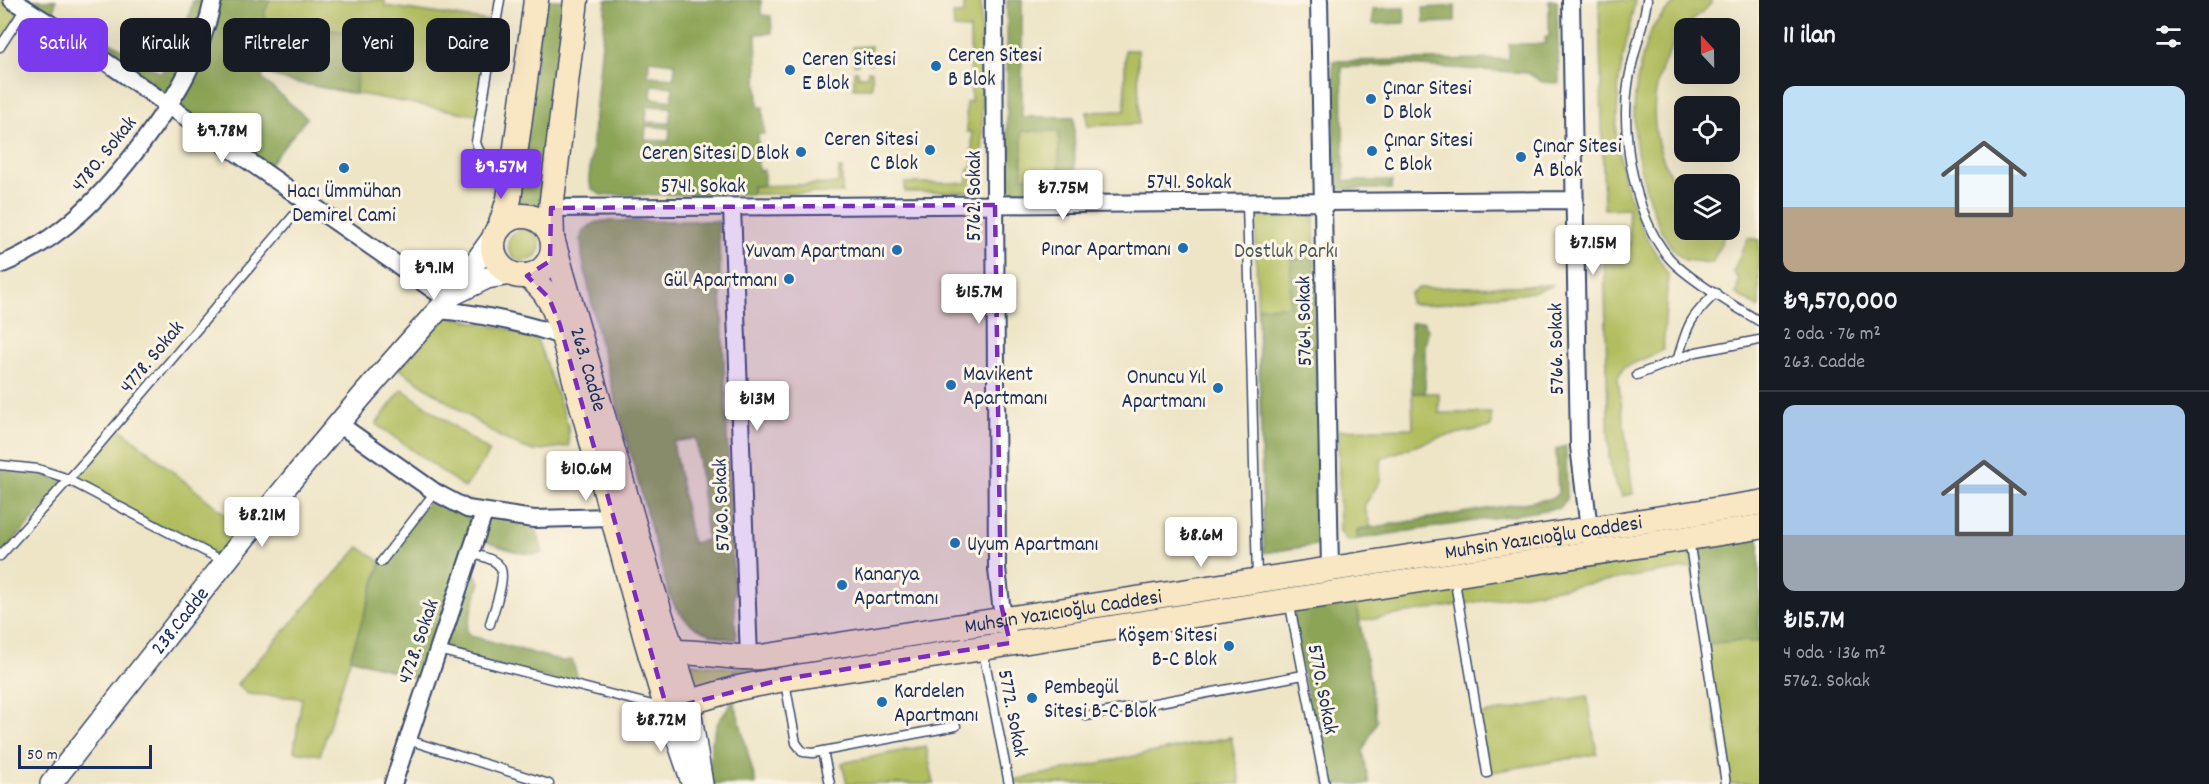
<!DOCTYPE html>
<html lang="tr">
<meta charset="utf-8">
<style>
body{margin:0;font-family:Dekko,sans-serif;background:#242831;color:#f1f3f6;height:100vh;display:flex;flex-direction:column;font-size:22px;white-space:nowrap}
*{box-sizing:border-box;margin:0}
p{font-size:20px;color:#9ea1a6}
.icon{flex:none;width:33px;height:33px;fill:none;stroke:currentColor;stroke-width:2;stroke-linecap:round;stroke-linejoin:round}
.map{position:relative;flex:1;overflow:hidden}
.sheet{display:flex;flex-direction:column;background:#171b24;width:450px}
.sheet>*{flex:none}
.top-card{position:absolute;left:18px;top:18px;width:570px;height:54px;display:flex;gap:12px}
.needle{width:39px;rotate:338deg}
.fabs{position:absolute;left:1674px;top:18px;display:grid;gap:12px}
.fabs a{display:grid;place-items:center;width:66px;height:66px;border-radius:12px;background:#171b24;box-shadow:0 6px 24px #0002;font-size:30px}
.scale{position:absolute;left:18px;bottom:15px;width:134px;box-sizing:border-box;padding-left:6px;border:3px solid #1b2f5e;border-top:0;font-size:16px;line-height:21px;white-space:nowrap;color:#1b2f5e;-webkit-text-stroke:4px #fcf5e5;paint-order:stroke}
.price{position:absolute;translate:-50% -51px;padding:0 14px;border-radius:6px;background:#fff;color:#222;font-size:20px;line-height:39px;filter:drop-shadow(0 2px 3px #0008)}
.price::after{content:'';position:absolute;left:50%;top:36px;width:18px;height:14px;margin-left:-9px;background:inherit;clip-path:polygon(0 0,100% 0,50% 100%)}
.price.current{background:#7c3aed;color:#fff}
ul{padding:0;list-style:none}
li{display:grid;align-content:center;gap:12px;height:318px;padding:0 24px}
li+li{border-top:2px solid #363941}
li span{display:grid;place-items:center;height:186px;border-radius:12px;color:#555}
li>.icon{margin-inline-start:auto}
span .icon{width:108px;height:108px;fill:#fffc;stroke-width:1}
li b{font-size:26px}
h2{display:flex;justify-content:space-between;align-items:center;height:72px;padding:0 24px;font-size:26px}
.pill{padding:0 21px;border-radius:12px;background:#171b24;box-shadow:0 6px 24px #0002;font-size:21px;line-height:54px}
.pill.current{background:#7c3aed;color:#fff}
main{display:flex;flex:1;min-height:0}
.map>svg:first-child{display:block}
.green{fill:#b1bd5f;stroke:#66765e;stroke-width:1.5}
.forest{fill:#8ca456;stroke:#546a5a;stroke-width:1.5;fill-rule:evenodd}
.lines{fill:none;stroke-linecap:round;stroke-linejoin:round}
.service-casing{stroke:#3b4a6e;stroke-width:11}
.minor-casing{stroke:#3b4a6e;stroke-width:20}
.tertiary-casing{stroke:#3b4a6e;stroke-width:24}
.secondary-casing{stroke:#3b4a6e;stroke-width:27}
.service{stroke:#fff;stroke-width:8}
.minor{stroke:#fff;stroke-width:16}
.tertiary{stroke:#fff;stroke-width:21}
.secondary{stroke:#f9e7c3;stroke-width:24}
.marked{fill:#7b2cbf;fill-opacity:0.2;stroke:#7b2cbf;stroke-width:4.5;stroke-dasharray:12 8;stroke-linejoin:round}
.poi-dot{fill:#1f6fb2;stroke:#fcf5e5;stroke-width:2}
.labels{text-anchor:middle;stroke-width:6;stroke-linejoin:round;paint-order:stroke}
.poi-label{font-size:21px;fill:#1b2f5e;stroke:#fcf5e5;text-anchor:start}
.street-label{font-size:21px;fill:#1b2f5e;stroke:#fcf5e5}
.park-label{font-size:21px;fill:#485a5e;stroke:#fcf5e5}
</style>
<main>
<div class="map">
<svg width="1759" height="784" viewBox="0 0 1759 784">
<rect width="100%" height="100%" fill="#fcf5e5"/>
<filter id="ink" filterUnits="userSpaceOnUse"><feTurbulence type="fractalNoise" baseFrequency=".0167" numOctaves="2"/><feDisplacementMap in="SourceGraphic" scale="12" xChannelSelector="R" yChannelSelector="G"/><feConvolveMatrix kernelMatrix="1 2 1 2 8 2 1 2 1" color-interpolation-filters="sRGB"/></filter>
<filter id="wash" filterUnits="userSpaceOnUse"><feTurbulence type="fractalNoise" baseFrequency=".008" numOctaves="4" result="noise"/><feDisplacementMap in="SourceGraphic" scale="24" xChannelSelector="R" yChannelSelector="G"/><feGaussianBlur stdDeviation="1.35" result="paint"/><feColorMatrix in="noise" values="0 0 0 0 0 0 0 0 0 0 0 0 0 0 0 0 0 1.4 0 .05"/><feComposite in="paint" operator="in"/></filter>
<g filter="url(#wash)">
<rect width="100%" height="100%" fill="#eee5c7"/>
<path class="green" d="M0 0H12L26 7 0 47Z
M213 0H385V6L496 22 480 116 288 81 264 71Z
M964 0H981L983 192H905V183H968V168L973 167 972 132H967L966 102H971L970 29 954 28 953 14H964Z
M1599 0H1635L1619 79 1616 135 1624 179 1633 205 1644 234 1668 274 1663 350 1623 368 1618 379 1633 494 1622 496 1612 475 1609 456 1604 246 1630 244 1628 208 1604 209Z
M1678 0H1710L1711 4C1647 54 1636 131 1684 197L1679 204 1684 209V230H1727L1712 263 1685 260C1667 248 1657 222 1650 202 1635 156 1629 119 1639 71 1642 57 1646 40 1653 27 1660 17 1669 8 1678 0Z
M871 46V63H868L867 58 858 59V64H854L853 47Z
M1125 50H1138L1139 124 1087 126V112L1125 111Z
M854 71H858V76H867L868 71H872V88H854Z
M1074 117 1075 191 1007 192V118Z
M839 169H842V193L752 194V186L838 184Z
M1314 215 1321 544 1264 553 1255 216Z
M508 245a16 16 0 1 1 32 0a16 16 0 1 1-32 0Z
M1748 238 1759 240V308L1736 294 1739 279 1733 272Z
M1552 285 1547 288 1523 294 1487 296 1435 305 1410 304V293L1419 288Z
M448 316 504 328 537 339 568 425 569 446 534 451 519 446 500 437 399 369 431 330Z
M402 389 490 452 465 488 376 424Z
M1412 393H1439V413H1491V427L1441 437 1384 457 1380 463V481L1364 506 1371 527 1357 530 1358 539 1347 541 1340 531 1338 430 1413 428Z
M116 425 248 533 225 562 69 480Z
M1759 533V784H1726L1692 567 1359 621 1354 590Z
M359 547 381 562 320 755 294 751 302 698 247 694 237 684Z
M691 663 734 668 736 679 699 689 695 687 689 665Z
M1587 696 1597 754 1487 773 1477 715Z
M1231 737 1240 784H1009L1008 781Z
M926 746 934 784H847L842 763Z"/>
<path class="forest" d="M12 0H56L54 11 47 22Z
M193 0H270C266 8 261 16 268 23L342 31 352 35 358 47 356 94 288 81 264 72 262 79 307 118 263 172 66 34 73 24 80 23 160 73C178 59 188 22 193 0Z
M543 0H567L540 203C536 209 532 210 525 209L518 201Z
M606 0H761V15L771 16 772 33 756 34 758 107H763L764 134H758V170H764V186H752V194L601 195 591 188 589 178ZM649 60 675 63 674 78 648 76ZM652 85 673 87 672 101 651 98ZM647 106 671 107 670 123 646 122ZM646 126 670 128 669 141 645 140Z
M1007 0H1022V117H1074L1075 191 1007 192ZM1022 131H1059V177H1022Z
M1549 0H1557L1559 83 1542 82 1528 73 1404 65 1342 67 1344 181H1392V189H1335L1333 61 1509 59V44H1545V37H1549Z
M1455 6V22L1424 23 1423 8Z
M1404 8 1405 23 1373 24V9Z
M603 221H718L736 640C702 635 684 626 669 595L599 339 582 256 581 237 583 231 594 223ZM696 438 707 540 692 543 673 442Z
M1291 259H1315L1321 544 1264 553 1258 307 1290 306Z
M1424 322 1428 330 1425 346V393H1412L1411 323Z
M1566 446 1567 499 1559 508 1358 539 1357 530 1554 498 1558 493 1556 449Z
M0 465 69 480 0 556Z
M435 492 534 519 543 553C522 558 495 544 476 538L465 570 475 574 480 582 466 631 471 636 562 661 572 660 577 675 576 685 438 650 427 682 350 658 381 562Z
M1759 533V642L1736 641 1704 644 1689 538Z
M1354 590 1377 721 1363 751 1369 784H1325L1289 600Z
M996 629 997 635 736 679 734 668Z
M734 700 756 784H709L711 743 718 722Z"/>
</g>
<g filter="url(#ink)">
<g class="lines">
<defs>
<path id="service" d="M500 0 476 142C480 160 495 162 511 168
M1647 0C1643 29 1632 56 1628 85 1620 136 1636 228 1676 265 1700 286 1731 304 1759 321
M0 47 26 7
M1247 203 1257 577
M1678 358C1688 323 1690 318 1716 293
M1637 375 1696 352 1759 340
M0 465 38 469 63 477 225 562
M1689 539 1726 784
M470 553C479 556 495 558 500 567 507 578 493 612 490 624
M0 556 87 459 306 201
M381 562 435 492
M1454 576 1487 773
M1289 601 1325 784
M438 650 664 708
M983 651 1009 784
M785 682 796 743 803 752 813 753 956 726
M1086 716 1303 675
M408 740 549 784
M823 751 830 784"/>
<path id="minor" d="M12 0 66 34 448 300
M994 0 997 569 1001 604 1010 643
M1319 0 1330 569
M1571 0 1579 446 1590 537
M732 207 749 658
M551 208 1574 200
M0 265C62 240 104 194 143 142 177 95 201 57 213 0
M439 310C474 313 531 324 563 337
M339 424 435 492 467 509 534 519 612 517
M393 784 484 513"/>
<g id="tertiary">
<path d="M494 236 452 295 487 278 512 274"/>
<path d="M689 704 702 784"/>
<path d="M667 709 692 782"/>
<path id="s1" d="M51 784C181 618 309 450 452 295"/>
</g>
<g id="secondary">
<circle cx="523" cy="246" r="30"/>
<path d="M500 227 509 199 536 0"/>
<path d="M552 237 551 208 576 0"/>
<path id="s2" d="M553 242 654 594 689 704"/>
<path d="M527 276C546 288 553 305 560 325L646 639 667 709 738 688 784 679 1759 527"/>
<path id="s3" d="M651 656C688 646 724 660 761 657L1759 503"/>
</g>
</defs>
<use href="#service" class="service-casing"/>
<use href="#minor" class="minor-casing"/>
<use href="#tertiary" class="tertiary-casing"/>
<use href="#secondary" class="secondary-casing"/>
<use href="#service" class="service"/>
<use href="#minor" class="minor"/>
<use href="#tertiary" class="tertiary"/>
<use href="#secondary" class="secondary"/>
</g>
</g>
<path class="marked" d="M995 205 1001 604 1010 643 784 679 667 709 560 325 549 298 527 276 550 261 551 208Z"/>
<g class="poi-dot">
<circle cx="936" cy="66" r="6"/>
<circle cx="790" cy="70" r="6"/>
<circle cx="1371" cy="99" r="6"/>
<circle cx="930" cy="150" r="6"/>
<circle cx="1372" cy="151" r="6"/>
<circle cx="801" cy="152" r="6"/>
<circle cx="1521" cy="157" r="6"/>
<circle cx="344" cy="168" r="6"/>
<circle cx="1183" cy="248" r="6"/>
<circle cx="897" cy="250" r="6"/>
<circle cx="789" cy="279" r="6"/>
<circle cx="951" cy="385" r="6"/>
<circle cx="1218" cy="388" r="6"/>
<circle cx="955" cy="543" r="6"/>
<circle cx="842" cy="585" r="6"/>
<circle cx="1229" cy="646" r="6"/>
<circle cx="1032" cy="698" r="6"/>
<circle cx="882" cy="702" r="6"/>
</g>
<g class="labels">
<g class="poi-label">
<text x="948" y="61">Ceren Sitesi<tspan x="948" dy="24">B Blok</tspan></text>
<text x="802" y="65">Ceren Sitesi<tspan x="802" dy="24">E Blok</tspan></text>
<text x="1383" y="94">Çınar Sitesi<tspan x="1383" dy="24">D Blok</tspan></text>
<text x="918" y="145" text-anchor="end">Ceren Sitesi<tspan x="918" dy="24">C Blok</tspan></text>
<text x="1384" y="146">Çınar Sitesi<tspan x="1384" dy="24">C Blok</tspan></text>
<text x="1533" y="152">Çınar Sitesi<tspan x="1533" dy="24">A Blok</tspan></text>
<text x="789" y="159" text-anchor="end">Ceren Sitesi D Blok</text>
<text x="344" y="197" text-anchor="middle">Hacı Ümmühan<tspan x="344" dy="24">Demirel Cami</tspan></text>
<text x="1171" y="255" text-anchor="end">Pınar Apartmanı</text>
<text x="885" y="257" text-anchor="end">Yuvam Apartmanı</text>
<text x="777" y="286" text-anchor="end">Gül Apartmanı</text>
<text x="963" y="380">Mavikent<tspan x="963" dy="24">Apartmanı</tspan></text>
<text x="1206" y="383" text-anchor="end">Onuncu Yıl<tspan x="1206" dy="24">Apartmanı</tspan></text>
<text x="967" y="550">Uyum Apartmanı</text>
<text x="854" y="580">Kanarya<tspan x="854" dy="24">Apartmanı</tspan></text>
<text x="1217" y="641" text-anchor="end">Köşem Sitesi<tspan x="1217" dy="24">B-C Blok</tspan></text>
<text x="1044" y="693">Pembegül<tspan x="1044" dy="24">Sitesi B-C Blok</tspan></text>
<text x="894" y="697">Kardelen<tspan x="894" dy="24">Apartmanı</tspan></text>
</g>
<g class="street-label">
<text transform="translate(103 153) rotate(-51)" y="7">4780. Sokak</text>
<text x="1189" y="188">5741. Sokak</text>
<text x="703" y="192">5741. Sokak</text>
<text transform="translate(973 196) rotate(-90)" y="7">5762. Sokak</text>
<text transform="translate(1303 321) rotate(-91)" y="7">5764. Sokak</text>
<text transform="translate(1555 349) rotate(-91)" y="7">5766. Sokak</text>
<text transform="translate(151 356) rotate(-50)" y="7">4778. Sokak</text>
<text dy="7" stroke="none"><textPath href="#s2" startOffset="132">263. Cadde</textPath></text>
<text transform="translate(720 505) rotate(-92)" y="7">5760. Sokak</text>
<text dy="7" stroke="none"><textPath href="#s3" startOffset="902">Muhsin Yazıcıoğlu Caddesi</textPath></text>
<text dy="7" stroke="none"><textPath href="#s3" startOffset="416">Muhsin Yazıcıoğlu Caddesi</textPath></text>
<text dy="7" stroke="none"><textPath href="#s1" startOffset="208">238.Cadde</textPath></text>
<text transform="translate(417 641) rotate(-71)" y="7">4728. Sokak</text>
<text transform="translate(1324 689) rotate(79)" y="7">5770. Sokak</text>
<text transform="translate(1014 713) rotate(79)" y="7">5772. Sokak</text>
</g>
<g class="park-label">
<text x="1286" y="257">Dostluk Parkı</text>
</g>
</g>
</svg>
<div class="fabs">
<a><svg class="needle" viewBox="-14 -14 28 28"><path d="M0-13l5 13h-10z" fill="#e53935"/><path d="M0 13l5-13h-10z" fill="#9ea1a6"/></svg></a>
<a><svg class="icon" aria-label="locate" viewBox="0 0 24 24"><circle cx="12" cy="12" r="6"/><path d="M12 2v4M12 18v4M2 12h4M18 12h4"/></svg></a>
<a><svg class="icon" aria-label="layers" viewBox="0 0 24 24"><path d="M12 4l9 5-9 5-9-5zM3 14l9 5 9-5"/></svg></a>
</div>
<div class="scale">50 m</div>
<b class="price" style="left:222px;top:164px">₺9.78M</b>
<b class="price current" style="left:501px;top:200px">₺9.57M</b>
<b class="price" style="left:1063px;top:221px">₺7.75M</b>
<b class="price" style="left:1593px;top:276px">₺7.15M</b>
<b class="price" style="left:434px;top:301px">₺9.1M</b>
<b class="price" style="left:979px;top:325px">₺15.7M</b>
<b class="price" style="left:757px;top:432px">₺13M</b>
<b class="price" style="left:586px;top:502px">₺10.6M</b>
<b class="price" style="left:262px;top:548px">₺8.21M</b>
<b class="price" style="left:1201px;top:568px">₺8.6M</b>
<b class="price" style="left:661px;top:753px">₺8.72M</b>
<div class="top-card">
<a class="pill current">Satılık</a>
<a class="pill">Kiralık</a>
<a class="pill">Filtreler</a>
<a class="pill">Yeni</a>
<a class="pill">Daire</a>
</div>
</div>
<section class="sheet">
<h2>11 ilan<svg class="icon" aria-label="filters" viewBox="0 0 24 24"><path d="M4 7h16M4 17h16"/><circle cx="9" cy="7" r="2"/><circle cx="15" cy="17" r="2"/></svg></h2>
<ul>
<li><span style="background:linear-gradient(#bfe0f5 65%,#b9a48a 0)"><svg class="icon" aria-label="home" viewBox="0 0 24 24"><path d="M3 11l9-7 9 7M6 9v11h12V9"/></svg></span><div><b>₺9,570,000</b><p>2 oda · 76 m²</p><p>263. Cadde</p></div></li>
<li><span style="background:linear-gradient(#a9c7e8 70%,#9aa5b1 0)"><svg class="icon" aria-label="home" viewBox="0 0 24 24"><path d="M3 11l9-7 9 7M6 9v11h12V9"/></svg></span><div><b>₺15.7M</b><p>4 oda · 136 m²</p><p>5762. Sokak</p></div></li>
</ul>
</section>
</main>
